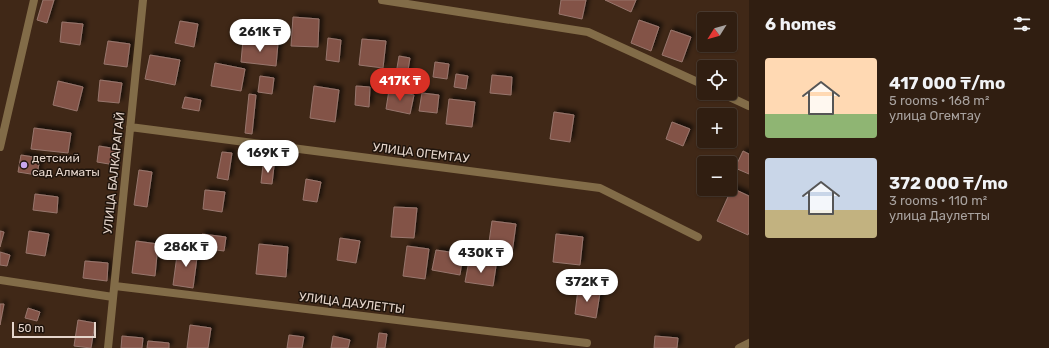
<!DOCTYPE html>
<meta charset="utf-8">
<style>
body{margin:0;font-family:Rubik,sans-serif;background:#38271a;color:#f1f3f6;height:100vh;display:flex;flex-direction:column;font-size:15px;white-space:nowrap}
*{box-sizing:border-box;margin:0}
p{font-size:13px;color:#a8a29f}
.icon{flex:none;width:22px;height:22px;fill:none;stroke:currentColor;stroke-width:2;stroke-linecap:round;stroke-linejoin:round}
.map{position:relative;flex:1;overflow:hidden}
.panel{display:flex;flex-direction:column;background:#301e11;width:300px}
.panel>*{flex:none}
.needle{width:26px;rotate:233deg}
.controls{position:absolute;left:697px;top:12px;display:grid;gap:8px}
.controls a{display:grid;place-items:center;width:40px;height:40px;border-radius:4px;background:#301e11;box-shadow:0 1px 3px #0004,0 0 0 1px #4b3c31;font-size:20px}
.scale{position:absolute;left:12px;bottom:10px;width:84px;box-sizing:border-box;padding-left:4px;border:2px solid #e5d5cb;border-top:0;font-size:11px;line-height:14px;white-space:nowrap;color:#e5d5cb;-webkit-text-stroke:3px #1f140c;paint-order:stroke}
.price{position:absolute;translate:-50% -34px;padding:0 9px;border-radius:14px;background:#fff;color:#222;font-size:13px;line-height:26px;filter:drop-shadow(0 1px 2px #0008)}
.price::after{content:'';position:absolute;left:50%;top:24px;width:12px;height:9px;margin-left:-6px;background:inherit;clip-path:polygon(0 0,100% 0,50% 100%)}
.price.active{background:#d93025;color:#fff}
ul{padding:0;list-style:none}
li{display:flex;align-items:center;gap:12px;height:100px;padding:0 16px}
li span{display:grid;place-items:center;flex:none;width:112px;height:80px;border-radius:4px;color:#555}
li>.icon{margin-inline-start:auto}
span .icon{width:48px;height:48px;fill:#fffc;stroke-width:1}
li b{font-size:17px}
h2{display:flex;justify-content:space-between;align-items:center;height:48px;padding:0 16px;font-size:17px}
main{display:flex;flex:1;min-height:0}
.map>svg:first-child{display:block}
.building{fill:#835347;stroke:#98766d;filter:url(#shadow)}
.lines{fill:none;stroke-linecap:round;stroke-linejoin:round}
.minor{stroke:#826c48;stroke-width:8}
.tertiary{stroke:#826c48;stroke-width:8}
.poi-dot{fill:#c8a6ef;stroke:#1f140c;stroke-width:1.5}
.labels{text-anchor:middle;stroke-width:3;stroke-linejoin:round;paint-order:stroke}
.street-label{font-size:12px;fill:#e5d5cb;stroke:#1f140c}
.poi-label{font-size:12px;fill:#e5d5cb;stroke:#1f140c;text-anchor:start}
</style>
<main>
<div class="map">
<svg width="749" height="348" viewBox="0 0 749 348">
<defs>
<filter id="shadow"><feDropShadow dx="3.5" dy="-3.5" stdDeviation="2" flood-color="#0009"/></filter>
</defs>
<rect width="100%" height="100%" fill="#402817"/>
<path class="building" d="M43 0H54L47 23 37 20Z
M561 0H586L582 19 559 14Z
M605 0H636L631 12Z
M293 17 319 19 318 47 291 46Z
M639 20 659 27 651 51 631 43Z
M180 21 198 24 194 47 175 43Z
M62 22 83 24 80 45 60 42Z
M671 30 691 37 682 62 662 55Z
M328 38 341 40 339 62 326 60Z
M362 39 386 41 383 68 359 65Z
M243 40 278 43 276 66 241 62Z
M108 41 130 44 127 67 104 64Z
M150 55 180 60 175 85 145 79Z
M399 56 410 58 407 76 396 74Z
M435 62 449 64 447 79 433 77Z
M215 63 245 69 241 91 211 86Z
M456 74 468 76 466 89 454 87Z
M492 75 512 77 511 95 490 93Z
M260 76 274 78 272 94 258 92Z
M100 80 122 83 119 103 98 101Z
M58 81 83 87 77 111 53 105Z
M314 86 339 90 335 122 310 118Z
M356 86 370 87 369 107 355 105Z
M389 90 414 95 410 114 386 109Z
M422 93 439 95 437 113 419 111Z
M249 94 256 95 252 134 245 133Z
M185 97 201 100 199 111 182 108Z
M449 99 475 102 472 127 446 124Z
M554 112 574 115 570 142 550 139Z
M672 122 690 129 683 146 666 139Z
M34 128 71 133 68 153 31 149Z
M99 146 117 149 115 165 97 162Z
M743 151 749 154V174L735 168Z
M222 152 232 153 228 180 217 178Z
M21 155 40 158 37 175 18 172Z
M263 165 274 166 272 184 261 183Z
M139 170 152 172 147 207 134 205Z
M306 179 321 182 317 202 303 200Z
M732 188 749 196V232L748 235 717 221Z
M205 190 225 192 222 212 203 209Z
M35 194 58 197 57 213 33 210Z
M394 207 417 208 414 238 391 237Z
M492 221 516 224 512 253 488 249Z
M0 231 4 232 0 247Z
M29 231 49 234 45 256 26 253Z
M202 234 226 237 224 251 201 248Z
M556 234 583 237 580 265 553 262Z
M340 238 360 241 356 263 337 260Z
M136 241 158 244 155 276 132 273Z
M259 244 288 247 286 277 256 274Z
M407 246 429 249 425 279 403 276Z
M178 248 198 250 193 288 173 285Z
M436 250 463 254 460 275 432 270Z
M0 252 10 255 7 266 0 265Z
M85 261 108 263 107 281 83 278Z
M469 261 496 266 493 286 465 282Z
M578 289 600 293 596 318 575 314Z
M0 304H4L0 325Z
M28 308 40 312 37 321 25 318Z
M78 320 95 323 91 348 74 346Z
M190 325 211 328 208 348H187Z
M379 333 387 334 385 348H377Z
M289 335 304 337 302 348H287Z
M122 336 143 338 142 348H121Z
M333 336 350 340 348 348H331Z
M655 336 678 338 677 348H654Z
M148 341 169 343V348H147Z"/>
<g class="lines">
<path class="minor" d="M382 0 588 32 704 85
M721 93 749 106
M130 127 600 188 698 237
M0 280 113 297
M115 286 587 343
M108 348 143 0
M739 348 749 343"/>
<path class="tertiary" d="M0 147 34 0"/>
</g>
<circle class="poi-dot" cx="24" cy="165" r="4"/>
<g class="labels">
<g class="street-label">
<text transform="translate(421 153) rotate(7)" y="4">УЛИЦА ОГЕМТАУ</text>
<text transform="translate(114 173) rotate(-84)" y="4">УЛИЦА БАЛКАРАГАЙ</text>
<text transform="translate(352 303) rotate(7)" y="4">УЛИЦА ДАУЛЕТТЫ</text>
</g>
<g class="poi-label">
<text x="32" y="162">детский<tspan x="32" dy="14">сад Алматы</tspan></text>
</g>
</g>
</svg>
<div class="controls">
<a><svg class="needle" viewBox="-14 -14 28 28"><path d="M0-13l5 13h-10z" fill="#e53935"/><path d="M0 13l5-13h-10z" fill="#a8a29f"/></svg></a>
<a><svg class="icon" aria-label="locate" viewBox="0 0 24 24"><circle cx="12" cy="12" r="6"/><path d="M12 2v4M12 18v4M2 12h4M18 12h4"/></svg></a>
<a>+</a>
<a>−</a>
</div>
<div class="scale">50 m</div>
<b class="price" style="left:260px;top:53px">261K ₸</b>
<b class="price active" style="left:400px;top:102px">417K ₸</b>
<b class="price" style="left:268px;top:174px">169K ₸</b>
<b class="price" style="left:186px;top:268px">286K ₸</b>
<b class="price" style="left:481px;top:274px">430K ₸</b>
<b class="price" style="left:587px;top:303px">372K ₸</b>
</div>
<section class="panel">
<h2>6 homes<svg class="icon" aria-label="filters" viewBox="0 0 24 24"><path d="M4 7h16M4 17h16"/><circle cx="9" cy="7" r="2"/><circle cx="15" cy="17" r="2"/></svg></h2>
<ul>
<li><span style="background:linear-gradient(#ffd9b3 70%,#8fb573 0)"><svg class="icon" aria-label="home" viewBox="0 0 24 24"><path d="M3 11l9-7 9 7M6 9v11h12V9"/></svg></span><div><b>417 000 ₸/mo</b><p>5 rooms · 168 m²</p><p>улица Огемтау</p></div></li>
<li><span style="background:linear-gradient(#c9d6e8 65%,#c2b280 0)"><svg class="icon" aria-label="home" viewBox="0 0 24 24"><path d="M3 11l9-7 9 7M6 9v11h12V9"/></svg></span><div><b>372 000 ₸/mo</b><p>3 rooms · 110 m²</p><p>улица Даулетты</p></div></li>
</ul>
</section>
</main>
